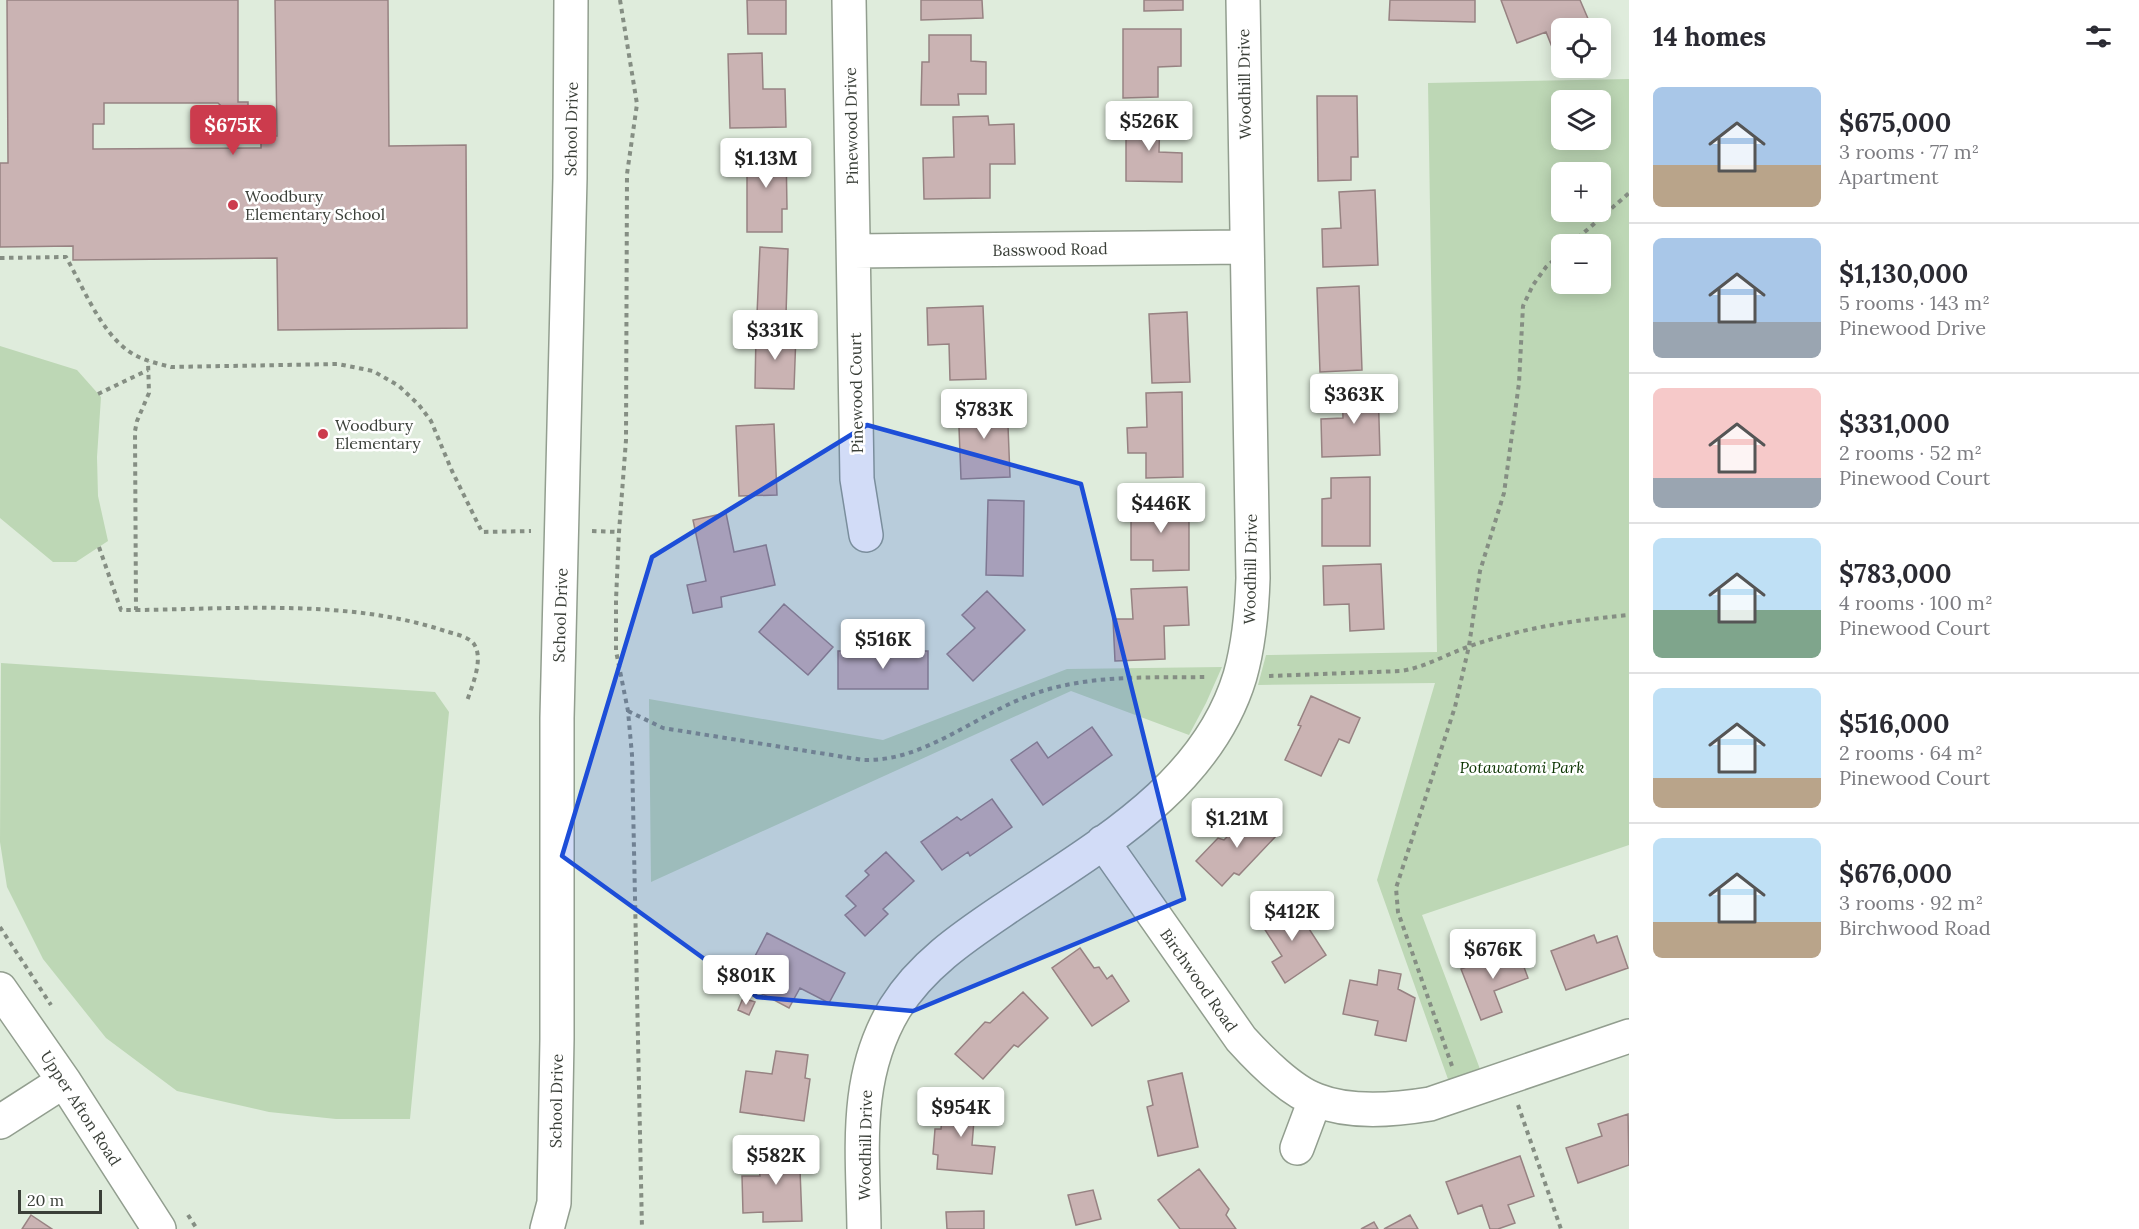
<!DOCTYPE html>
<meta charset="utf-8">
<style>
body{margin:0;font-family:Lora,serif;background:#f2f2f3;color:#2b2b33;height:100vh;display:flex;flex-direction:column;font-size:22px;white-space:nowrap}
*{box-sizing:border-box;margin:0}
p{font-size:20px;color:#7c7c81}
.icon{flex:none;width:33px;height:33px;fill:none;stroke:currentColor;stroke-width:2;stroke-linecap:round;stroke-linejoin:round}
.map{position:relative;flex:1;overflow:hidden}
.sheet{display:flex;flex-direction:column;background:#fff;width:510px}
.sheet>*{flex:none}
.tools{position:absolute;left:1551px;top:18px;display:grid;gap:12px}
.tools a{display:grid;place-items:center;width:60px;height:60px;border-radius:9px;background:#fff;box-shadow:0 3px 15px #0003;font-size:30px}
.scale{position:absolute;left:18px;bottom:15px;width:84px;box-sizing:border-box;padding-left:6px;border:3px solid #3a3f38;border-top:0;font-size:16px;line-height:21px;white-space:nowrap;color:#3a3f38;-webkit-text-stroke:4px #fff;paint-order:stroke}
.price{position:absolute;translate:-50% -51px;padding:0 14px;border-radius:6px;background:#fff;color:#222;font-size:20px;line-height:39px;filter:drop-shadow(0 2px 3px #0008)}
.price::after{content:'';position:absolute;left:50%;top:36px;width:18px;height:14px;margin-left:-9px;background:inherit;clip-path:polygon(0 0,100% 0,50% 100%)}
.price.active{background:#cc3b4d;color:#fff}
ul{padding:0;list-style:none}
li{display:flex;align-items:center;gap:18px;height:150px;padding:0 24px}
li+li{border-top:2px solid #e1e1e2}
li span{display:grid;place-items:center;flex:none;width:168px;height:120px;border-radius:9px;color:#555}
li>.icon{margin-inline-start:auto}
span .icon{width:72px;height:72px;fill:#fffc;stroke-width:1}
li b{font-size:26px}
h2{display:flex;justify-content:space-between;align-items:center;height:72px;padding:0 24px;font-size:26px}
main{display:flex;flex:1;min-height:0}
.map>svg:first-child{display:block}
.green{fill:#bdd7b5;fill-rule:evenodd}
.building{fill:#cab3b3;stroke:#978282;stroke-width:1.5;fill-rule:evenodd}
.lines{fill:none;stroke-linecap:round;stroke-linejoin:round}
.minor-casing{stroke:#929e8f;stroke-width:36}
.path{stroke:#858e83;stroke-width:4;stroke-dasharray:4.5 4.5;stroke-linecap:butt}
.minor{stroke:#fff;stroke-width:33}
.marked{fill:#1d4ed8;fill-opacity:0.2;stroke:#1d4ed8;stroke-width:4.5;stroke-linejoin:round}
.poi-dot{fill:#cc3b4d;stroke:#fff;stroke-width:2}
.labels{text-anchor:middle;stroke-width:5;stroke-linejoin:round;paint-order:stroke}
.street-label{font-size:16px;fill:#3a3f38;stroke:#fff}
.poi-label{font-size:16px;fill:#3a3f38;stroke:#fff;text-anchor:start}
.park-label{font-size:16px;font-style:italic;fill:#0b3400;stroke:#fff}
</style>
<main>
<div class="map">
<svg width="1629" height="1229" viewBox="0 0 1629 1229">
<rect width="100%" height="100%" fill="#dfecdc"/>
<path class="green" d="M1629 79V845L1422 915 1486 1085 1454 1096 1377 880 1435 683 1258 685 1266 655 1437 652 1428 83ZM1562 100H1600V140H1562ZM1562 172H1600V212H1562ZM1562 244H1600V284H1562Z
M0 346 77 370 101 397 97 457 98 496 108 541 76 562H53L0 518Z
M1 663 435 692 449 712 410 1119H336L269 1112 177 1091 106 1038 43 959 7 887 0 842Z
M1222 667 1206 703 1189 735 1071 691 651 882 649 699 883 740 1067 669Z"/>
<path class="building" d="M7 0H238V102H248V112L273 136H277L275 0H388L389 146 466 145 467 328 278 330 277 258 73 260V246L0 247V163H8ZM104 103H218L261 144V148L93 149V124H104Z
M747 0H786V34H748Z
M921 0H982L983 18 921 20Z
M1144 0H1183V10L1144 11Z
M1390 0H1475V22L1389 20Z
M1501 0H1580L1592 28H1562V43L1552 47 1546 32 1517 43Z
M1123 29H1181V66L1158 67V97L1123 98Z
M929 35H971V61L986 62V94H958L959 105H921L922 62H929Z
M762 53 763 89H785L786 127 730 128 728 54Z
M1317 96H1357L1358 157H1351V180L1318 181Z
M1126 113 1160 114 1159 152 1182 153V182L1126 181Z
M988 116 989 125 1014 124 1015 164H990V198L924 199 923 158 954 157 953 117Z
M786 147 787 209H782V232H747V148Z
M1375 190 1378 265 1323 267 1322 229 1341 228 1339 192Z
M760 247 788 249 786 315 757 314Z
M1359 286 1362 370 1320 372 1317 288Z
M983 306 986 379 950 380 949 344 928 345 927 308Z
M1187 312 1190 382 1152 383 1149 314Z
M756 333 796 334 794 389 755 388Z
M1378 385 1380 455 1322 457 1321 419 1343 418 1342 386Z
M1182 392 1183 477 1146 478V453H1128L1127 428 1147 427 1146 393Z
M1007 400 1010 477 961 479 958 402Z
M774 424 777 495 739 496 736 426Z
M1370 477V546H1322V499L1331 498V478Z
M988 500 1024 501 1023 576 986 575Z
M1131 501H1189V570L1153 571V560H1131Z
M726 513 734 552 766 545 775 585 721 597 722 607 693 613 687 585 706 581 693 520Z
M1381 564 1384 629 1350 631 1349 604 1324 605 1323 566Z
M1187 587 1189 625 1164 626 1165 659 1115 661 1113 619H1133L1131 589Z
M987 591 1025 630 973 681 947 654 975 628 962 615Z
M784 604 833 647 808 675 759 632Z
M838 651H928V689H838Z
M1311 696 1360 718 1349 743 1339 739 1321 776 1285 760 1301 726 1298 725Z
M1092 727 1112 755 1043 805 1011 760 1037 742 1048 758Z
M992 799 1012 827 970 856 968 852 942 870 921 842 957 817 961 820Z
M1252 811 1277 835 1239 875 1234 873 1222 886 1196 861 1218 838 1224 840Z
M886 852 914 881 883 909 888 914 865 936 845 915 856 906 846 896 869 875 865 871Z
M1291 901 1326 955 1285 983 1272 962 1282 956 1260 922Z
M767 933 845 973 829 1003 800 988 789 1008 753 989 764 968 752 962Z
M1594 935 1597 943 1617 936 1628 968 1566 990 1551 951Z
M1080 948 1094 968 1099 967 1107 979 1112 975 1129 1001 1092 1026 1052 968Z
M1517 948 1528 978 1494 991 1502 1012 1481 1020 1461 969Z
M1379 970 1401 974 1398 989 1415 998 1406 1041 1375 1035 1378 1021 1343 1014 1350 980 1377 985Z
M1023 992 1048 1018 1018 1047 1014 1045 983 1079 955 1054 985 1022 990 1023Z
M743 998 755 1002 749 1015 738 1010Z
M776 1051 808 1055 805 1078 810 1079 804 1121 740 1112 746 1071 772 1074Z
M1182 1073 1198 1147 1158 1156 1147 1107 1153 1105 1148 1081Z
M944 1092 976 1095 972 1145 995 1147 992 1174 937 1169 938 1155 933 1154 935 1129H941Z
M1628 1114 1629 1165 1578 1183 1566 1148 1602 1136 1598 1124Z
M799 1144 802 1221 763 1222V1212L743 1213 742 1176H760L759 1169 765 1168 764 1145Z
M1520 1156 1534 1196 1508 1205 1515 1223 1498 1229H1490L1482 1205 1458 1214 1446 1182Z
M1199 1169 1229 1209 1226 1215 1236 1229H1180L1158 1200Z
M1093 1190 1101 1219 1076 1225 1068 1195Z
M984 1211V1229H947L946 1212Z
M31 1215 52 1229H22Z
M1410 1215 1418 1229H1384Z
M1374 1222 1378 1229H1361Z"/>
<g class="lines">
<defs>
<path id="minor" d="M849 0 857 479 866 535
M854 251 1246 247
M1103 842 1241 1039C1259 1059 1291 1091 1316 1100 1351 1114 1394 1110 1430 1104L1629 1036
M0 989 64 1081 159 1229
M0 1122 64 1081
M1297 1148 1315 1100
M547 1229 554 1203 557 1039V718L570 178 571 0
M864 1229C863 1151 853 1078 895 1008 921 966 962 938 1002 911 1093 849 1206 789 1240 676 1249 644 1252 611 1253 578L1243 0"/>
</defs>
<use href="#minor" class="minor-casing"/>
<path class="path" d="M620 0 637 104 627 174 626 440 619 532 616 600V651L628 711 632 755 642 1229
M1571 244 1629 193
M0 258 66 257C83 287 100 330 127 350 140 360 156 363 171 367L338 364 373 371 399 386 419 405 431 421 452 471 482 532 531 531
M98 394 148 370
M592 531 619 532
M99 547 121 610H136L135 431 137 421 149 393 148 361
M136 610C235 609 350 599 445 631 454 634 468 636 474 644 484 659 472 686 467 701
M1269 676 1401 671C1426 667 1447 654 1470 646 1523 628 1574 620 1629 615
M628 711 663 728 863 760C924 762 975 715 1031 695 1087 674 1149 678 1208 677
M0 927 51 1005
M1452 1066 1398 912 1396 888 1455 707 1469 646 1480 571 1504 493 1519 383 1523 306 1533 285 1546 267 1562 253
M1518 1105 1561 1229
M188 1215 197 1229"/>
<use href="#minor" class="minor"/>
</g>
<path class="marked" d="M867 425 1081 484 1184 899 913 1011 757 997 562 856 652 557Z"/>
<g class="poi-dot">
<circle cx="233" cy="205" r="6"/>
<circle cx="323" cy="434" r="6"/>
</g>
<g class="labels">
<g class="street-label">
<text transform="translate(1244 84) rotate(-91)" y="6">Woodhill Drive</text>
<text transform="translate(851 126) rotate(-91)" y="6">Pinewood Drive</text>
<text transform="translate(571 129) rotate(-89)" y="6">School Drive</text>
<text transform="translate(1050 249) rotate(-1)" y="6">Basswood Road</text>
<text transform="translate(856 393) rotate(-91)" y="6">Pinewood Court</text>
<text transform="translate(1250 569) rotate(-89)" y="6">Woodhill Drive</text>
<text transform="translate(560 615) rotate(-88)" y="6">School Drive</text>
<text transform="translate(1199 980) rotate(55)" y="6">Birchwood Road</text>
<text transform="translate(556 1101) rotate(-89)" y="6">School Drive</text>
<text transform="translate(81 1108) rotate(57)" y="6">Upper Afton Road</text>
<text transform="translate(865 1145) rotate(-89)" y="6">Woodhill Drive</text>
</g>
<g class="poi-label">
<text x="245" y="202">Woodbury<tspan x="245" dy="18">Elementary School</tspan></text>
<text x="335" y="431">Woodbury<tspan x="335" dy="18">Elementary</tspan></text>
</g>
<g class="park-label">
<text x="1522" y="773">Potawatomi Park</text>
</g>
</g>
</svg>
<div class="tools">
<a><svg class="icon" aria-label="locate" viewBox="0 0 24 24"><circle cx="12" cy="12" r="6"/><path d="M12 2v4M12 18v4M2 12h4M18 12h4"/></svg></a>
<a><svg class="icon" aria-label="layers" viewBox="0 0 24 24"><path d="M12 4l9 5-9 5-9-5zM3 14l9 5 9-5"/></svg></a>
<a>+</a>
<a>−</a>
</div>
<div class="scale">20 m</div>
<b class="price" style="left:1149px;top:152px">$526K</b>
<b class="price active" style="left:233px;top:156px">$675K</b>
<b class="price" style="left:766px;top:189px">$1.13M</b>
<b class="price" style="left:775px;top:361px">$331K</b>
<b class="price" style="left:1354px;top:425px">$363K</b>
<b class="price" style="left:984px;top:440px">$783K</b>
<b class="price" style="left:1161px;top:534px">$446K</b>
<b class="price" style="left:883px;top:670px">$516K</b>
<b class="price" style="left:1237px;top:849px">$1.21M</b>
<b class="price" style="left:1292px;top:942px">$412K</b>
<b class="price" style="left:1493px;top:980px">$676K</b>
<b class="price" style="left:746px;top:1006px">$801K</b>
<b class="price" style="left:961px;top:1138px">$954K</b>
<b class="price" style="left:776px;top:1186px">$582K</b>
</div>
<section class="sheet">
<h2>14 homes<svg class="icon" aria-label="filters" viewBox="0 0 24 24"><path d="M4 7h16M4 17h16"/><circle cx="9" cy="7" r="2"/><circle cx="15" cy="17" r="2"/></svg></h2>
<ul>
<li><span style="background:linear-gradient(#a9c7e8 65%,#b9a48a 0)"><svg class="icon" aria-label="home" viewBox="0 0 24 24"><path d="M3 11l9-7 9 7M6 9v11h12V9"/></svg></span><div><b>$675,000</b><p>3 rooms · 77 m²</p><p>Apartment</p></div></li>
<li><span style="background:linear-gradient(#a9c7e8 70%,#9aa5b1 0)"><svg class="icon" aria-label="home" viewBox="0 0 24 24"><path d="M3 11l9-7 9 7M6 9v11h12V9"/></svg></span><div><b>$1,130,000</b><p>5 rooms · 143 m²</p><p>Pinewood Drive</p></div></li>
<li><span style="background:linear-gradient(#f6c9c9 75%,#9aa5b1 0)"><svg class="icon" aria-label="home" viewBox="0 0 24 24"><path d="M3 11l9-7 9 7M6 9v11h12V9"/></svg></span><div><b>$331,000</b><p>2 rooms · 52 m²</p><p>Pinewood Court</p></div></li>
<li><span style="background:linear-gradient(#bfe0f5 60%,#7fa58c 0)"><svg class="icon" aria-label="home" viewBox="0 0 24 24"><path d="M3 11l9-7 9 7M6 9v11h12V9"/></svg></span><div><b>$783,000</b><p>4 rooms · 100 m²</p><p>Pinewood Court</p></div></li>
<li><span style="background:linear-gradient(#bfe0f5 75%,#b9a48a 0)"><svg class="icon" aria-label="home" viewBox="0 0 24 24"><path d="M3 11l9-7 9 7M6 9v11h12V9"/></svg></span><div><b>$516,000</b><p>2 rooms · 64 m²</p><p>Pinewood Court</p></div></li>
<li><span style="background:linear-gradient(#bfe0f5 70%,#b9a48a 0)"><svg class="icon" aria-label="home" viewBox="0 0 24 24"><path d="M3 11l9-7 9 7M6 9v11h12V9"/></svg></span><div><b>$676,000</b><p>3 rooms · 92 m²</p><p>Birchwood Road</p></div></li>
</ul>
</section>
</main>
